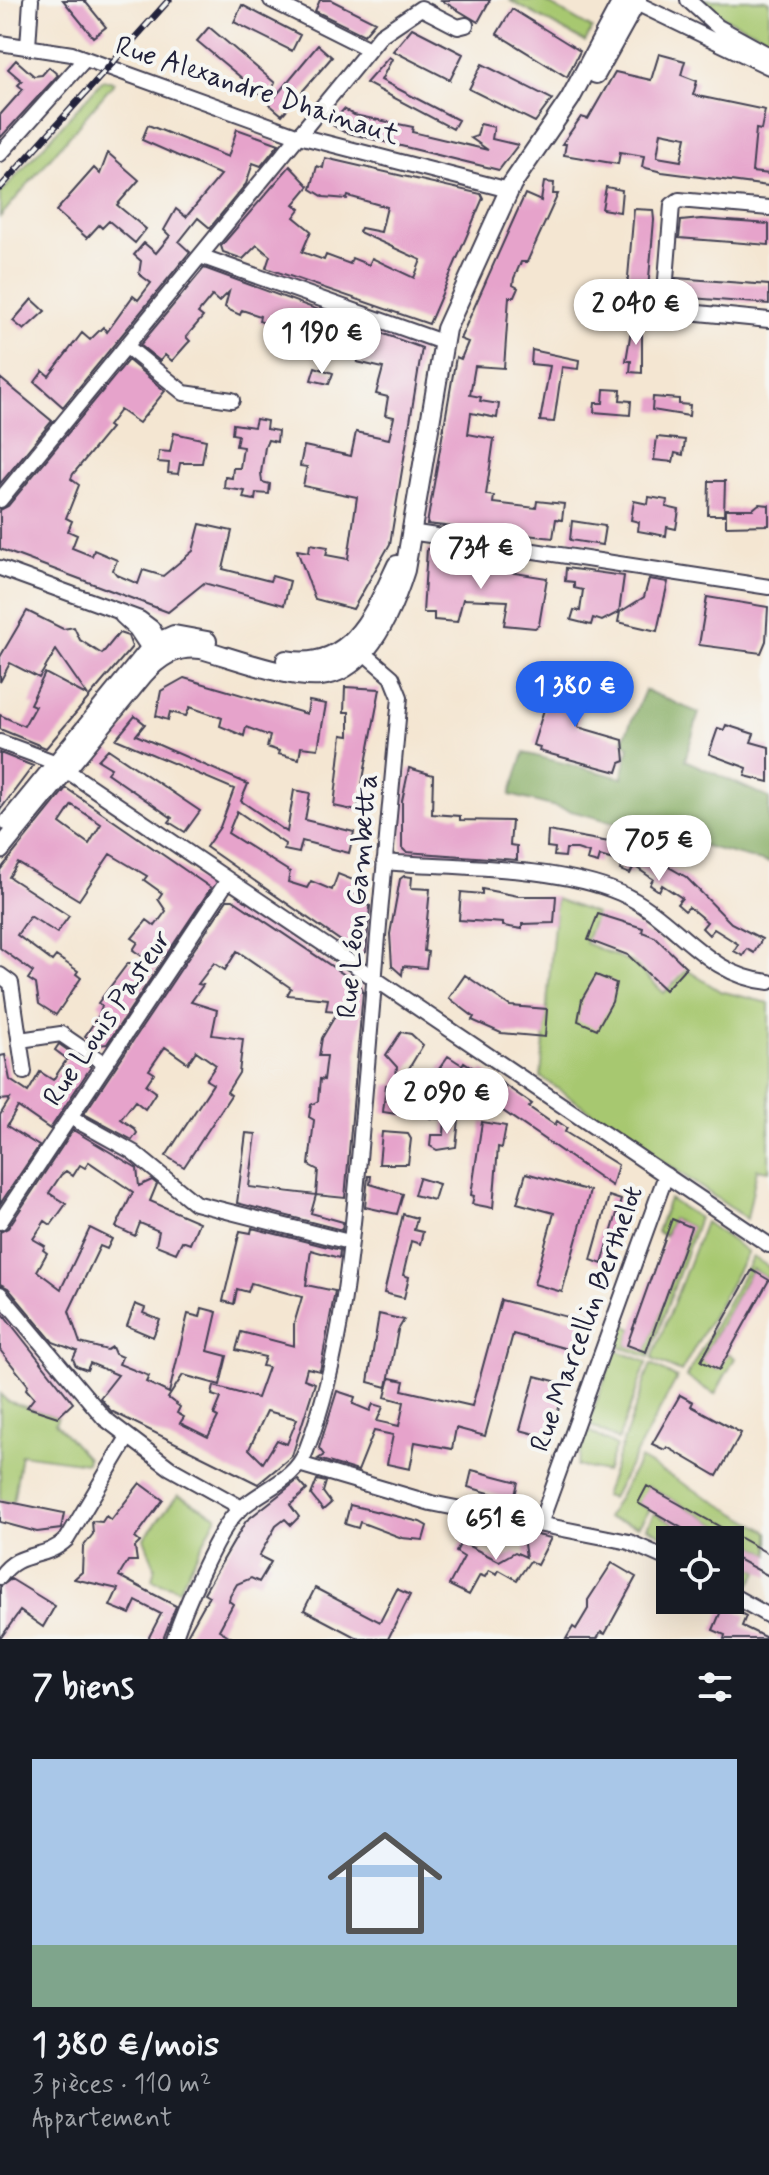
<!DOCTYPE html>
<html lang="fr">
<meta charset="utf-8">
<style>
body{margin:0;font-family:Mynerve,sans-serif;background:#242831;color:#f1f3f6;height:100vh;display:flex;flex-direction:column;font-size:30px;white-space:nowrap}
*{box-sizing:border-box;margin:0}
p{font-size:26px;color:#9ea1a6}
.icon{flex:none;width:44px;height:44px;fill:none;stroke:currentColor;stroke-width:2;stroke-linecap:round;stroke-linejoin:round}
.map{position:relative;height:1639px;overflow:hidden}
.side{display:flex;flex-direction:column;background:#171b24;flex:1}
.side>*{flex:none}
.buttons{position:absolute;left:656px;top:1526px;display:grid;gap:16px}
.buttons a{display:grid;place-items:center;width:88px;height:88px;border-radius:0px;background:#171b24;box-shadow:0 8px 32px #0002;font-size:40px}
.price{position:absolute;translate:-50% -68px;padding:0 18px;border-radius:28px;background:#fff;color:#222;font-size:26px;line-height:52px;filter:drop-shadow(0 2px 4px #0008)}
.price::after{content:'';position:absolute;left:50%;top:48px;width:24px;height:18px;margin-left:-12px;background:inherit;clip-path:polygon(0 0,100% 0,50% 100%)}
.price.current{background:#2563eb;color:#fff}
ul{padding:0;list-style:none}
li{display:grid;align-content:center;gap:16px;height:424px;padding:0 32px}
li+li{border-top:2px solid #363941}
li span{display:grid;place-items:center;height:248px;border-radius:0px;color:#555}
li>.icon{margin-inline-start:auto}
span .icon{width:144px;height:144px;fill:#fffc;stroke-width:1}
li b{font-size:34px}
h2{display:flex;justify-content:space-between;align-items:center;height:96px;padding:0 32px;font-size:34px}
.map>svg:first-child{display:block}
.green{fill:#a7c870;stroke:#647556;stroke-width:2}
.forest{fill:#85ac62;stroke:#54674e;stroke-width:2}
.building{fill:#e6a3cb;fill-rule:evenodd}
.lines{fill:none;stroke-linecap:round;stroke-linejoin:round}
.minor-casing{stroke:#423f52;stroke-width:18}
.major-casing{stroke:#423f52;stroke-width:22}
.minor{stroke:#fff;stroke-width:14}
.major{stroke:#fff;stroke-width:18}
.rail-casing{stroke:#22223b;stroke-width:7}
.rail{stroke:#f6f6f2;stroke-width:4;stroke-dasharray:12;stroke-linecap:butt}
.labels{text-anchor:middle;stroke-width:8;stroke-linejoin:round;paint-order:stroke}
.street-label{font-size:28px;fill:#22223b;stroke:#f6f6f2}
</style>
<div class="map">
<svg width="769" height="1639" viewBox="0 0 769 1639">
<rect width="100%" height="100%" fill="#f6f6f2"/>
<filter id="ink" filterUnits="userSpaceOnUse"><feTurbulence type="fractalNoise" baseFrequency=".0125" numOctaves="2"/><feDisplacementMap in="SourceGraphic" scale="16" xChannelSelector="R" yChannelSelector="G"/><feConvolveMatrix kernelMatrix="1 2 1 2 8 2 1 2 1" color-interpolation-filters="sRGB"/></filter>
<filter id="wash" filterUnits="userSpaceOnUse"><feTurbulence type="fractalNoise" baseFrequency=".006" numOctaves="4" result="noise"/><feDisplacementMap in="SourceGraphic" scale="32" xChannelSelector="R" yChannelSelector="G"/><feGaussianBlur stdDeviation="1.8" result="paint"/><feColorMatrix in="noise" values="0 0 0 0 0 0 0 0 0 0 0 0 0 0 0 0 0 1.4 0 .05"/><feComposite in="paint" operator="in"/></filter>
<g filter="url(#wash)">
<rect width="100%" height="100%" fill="#f4e6d2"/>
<path class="green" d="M509 0H542L592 29 585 42Z
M702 0H766L769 2V38L725 18Z
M103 80 115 82 0 217V194Z
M556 899 596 914 585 943 633 963 664 993 687 970 720 991 769 1003V1171L757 1169 747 1219 541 1077Z
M669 1199 699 1218 649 1357 617 1346 624 1325 633 1329 627 1345 646 1351 691 1227 672 1219 665 1236 657 1232Z
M705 1222 748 1252 681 1372 652 1359Z
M753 1257 769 1267V1279L752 1269 701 1360 718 1370 728 1353 735 1358 715 1394 686 1377Z
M616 1350 647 1362 618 1440 588 1424Z
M651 1364 677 1378 612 1498 604 1496Z
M0 1394 7 1401 58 1417 55 1423 87 1458 86 1463 21 1454 13 1503 0 1500Z
M587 1430 616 1446 606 1472 577 1466Z
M640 1459 769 1532V1554L648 1486 638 1503 650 1510 638 1526 607 1518Z
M178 1495 217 1516 179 1589 152 1580 155 1567 144 1538Z
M654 1513 676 1525 669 1539 647 1527Z
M734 1557 759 1571 750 1585 730 1573Z"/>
<path class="forest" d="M645 690 699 713 685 760 769 798V863L510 795 524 753 622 778 629 747 623 740Z"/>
<g id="blocks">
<path class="building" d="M63 0H84L106 27 93 37Z
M320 0H331L375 22 364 35 315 11Z
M441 0H490L478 22Z
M242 5 300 35 292 51 234 22Z
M512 9 580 51 567 77 497 34Z
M209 27 275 83 267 99 197 41Z
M412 28 463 54 450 80 393 51Z
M318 45 332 57 282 115 269 104Z
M659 54 685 61 681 75 697 81 693 95 765 110 761 130 756 129 752 172 769 174V186L662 172 642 167 644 156 620 152 618 164 564 155 566 144H562L581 117 588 119 615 72 651 80ZM661 132 686 137 681 161 657 157Z
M389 57 392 59 381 80 458 120 453 129 366 83Z
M16 60 34 76 42 75 49 67 58 75 0 138V115L23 89 18 85 22 81 8 69Z
M482 64 552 99 535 122 469 89Z
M344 109 354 115 413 127 412 132 488 150 471 138 477 136 480 124 494 127 492 139 518 145 499 170 344 132 331 124Z
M148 125 228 157 237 129 279 144 261 166 253 163 246 184 210 228 198 218 179 242 190 252 63 407 35 382 43 371 49 376 82 333 90 340 103 327 107 332 133 296 138 300 151 283 139 274 141 261 134 255 144 243 156 253 170 236 164 230 176 209 186 217 221 175 142 140Z
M108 153 139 180 117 205 146 229 135 243 109 221 102 228 99 225 87 238 56 211 94 168 100 174Z
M325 158 481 194 483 198 429 324 266 268 270 256 257 245 243 259 223 252 221 246 290 166 309 186 294 204 300 209 294 217 311 231 302 252 324 260 326 255 350 264 352 258 369 265 372 258 414 278 421 260 359 232 361 228 381 232 387 207 348 196 347 199 324 197 311 189 317 166 323 168Z
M544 182 554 183 553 194H558L527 262H521L514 278 513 285 518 288 514 297H509L504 368 475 366 470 395 481 397 480 401 499 404 497 418 471 413 468 434 494 439 486 495 494 496 493 503 536 508 537 501 564 504 562 520 556 519 553 538 427 524 456 357 461 359 468 342 460 339 525 194 541 201Z
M606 187 622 190 620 212 602 209Z
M634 209 653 210 654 220 646 313 625 311Z
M701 219 769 224V245L679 238 681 221Z
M204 268 422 348 390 544 353 609 315 599 297 550 309 552 310 544 328 547 326 555 348 559 357 497 303 486 307 467 300 466 304 446 351 456 356 432 389 439 394 417 385 415 388 397 376 394 383 368 357 362 360 355 302 330 299 337 259 321 260 316 242 310 240 315 229 310 225 307 229 292 219 302 212 296 198 313 203 317 186 337 190 341 187 344 172 361 165 355 160 361 140 345Z
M676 278 769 285V304L678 297 675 295Z
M32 299 45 311 24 330 13 321Z
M633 318 642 319V373L630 372 631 361H626Z
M532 350 579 360 578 369 562 367 554 422 540 421 550 366 531 364Z
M128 360 165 391 139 423 120 410 108 426 111 428 73 474 71 479 79 485 66 518 72 521 68 531 77 535 72 548 92 556 94 550 117 560 113 570 117 575 138 584 143 570 163 576 193 551 200 524 232 531 223 569 270 581 272 576 290 581 284 605 204 583 168 612 0 549V510L8 506Z
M315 367 333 373 329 384 311 380Z
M0 378 52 421 0 484Z
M604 389 621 390 620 400 631 401 630 415 594 412 595 403H603Z
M653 397 679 399V404L690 405 689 416 652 410Z
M256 419 267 421 266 429 278 431 277 442 268 440 265 447 261 473 262 482 270 484 269 494 256 493 255 500 243 498 245 491 224 488 225 477 232 478 233 468H240L243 447 236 446 238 435 232 434 233 424 254 427Z
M174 433 206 440 202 463H180L178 474 168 473 169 463 158 462 159 451 170 452Z
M657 437 685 440 683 455 675 453 673 462 654 460Z
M709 481H725L724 515H708Z
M649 497 667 500 666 507 679 510 676 529 667 527 666 536 638 531 639 522 631 520 634 501 648 504Z
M759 504 769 505V525L726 526V509H753Z
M572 521 605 526 602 545 570 540Z
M427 549 446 552 445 562 547 578 539 625 535 628 504 625 508 601 463 599 457 622 434 620V613H423Z
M566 568 624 576 619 612 602 621 593 618 591 625 571 620 574 610 580 611 583 590 574 588V582L565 581Z
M649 579 668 582 657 631 618 622 620 612 644 597Z
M707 597 768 607 766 641 761 653 699 645Z
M27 611 63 629 74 627 80 640 102 654 119 633 128 636 132 647 46 748 0 729V715L24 726 35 706 30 704 45 673 88 696 56 650 39 678 10 663 0 682V657Z
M555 674 587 680 578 727 623 740 625 761 620 763 617 772 539 751 540 747 533 745Z
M184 678 307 714 309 701 326 704 318 749 301 747 299 759 278 754 279 751 267 747 270 736 246 727 244 736 220 726 222 718 190 707 186 716 170 712 168 720 156 716 161 691Z
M345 687 380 689 357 811 334 806 342 735 349 736V712H344Z
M135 716 145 724 136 735 248 784 241 801 287 832 294 790 310 793 305 820 354 832 349 853 302 841 299 853 284 850 285 844 237 811 228 833 290 872 288 882 307 888 311 881 332 890 338 874 358 882 351 898 370 906 366 952 361 955 206 847 220 827 234 789 116 739Z
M726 725 754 734 751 742 769 747V782L745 776 747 768 709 754 718 728 724 730Z
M108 749 200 811 185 832 169 822 172 818 107 773 111 768 98 760Z
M0 753 33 766 0 810Z
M409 768 433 775 432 814 460 816V820L512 821 510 845 517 846V860L406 852 402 848V801Z
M66 788 211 888 107 1044 98 1045 85 1036 99 1015 102 1006 98 1003 128 963H152L133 950 138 942 132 938 147 920 155 926 166 911 158 899 162 893 144 880 147 876 110 854 79 900 18 863 9 877 69 916 57 933 30 916 17 935 52 961 56 956 78 971 76 974 81 978 56 1015 39 1004 36 984 28 979 33 972 0 948V870ZM72 805 101 824 89 844 60 823Z
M548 831 620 844 660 862 686 877 731 923 762 939 754 953 747 949 743 956 734 951 738 944 714 929 709 935 702 928 707 922 689 907 685 911 677 904 682 898 662 885 659 891 650 885 653 879 634 866 630 874 620 870 623 863 600 856 598 863 587 860 589 853 577 849H566L565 857 554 856 555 848 547 847Z
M404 876 412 877 411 888 430 889 424 951 428 952 426 968 403 966 402 975 392 966 390 934 400 879Z
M482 889 518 896H556L554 923 522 924V929L503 926V923L459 920 461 892 482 894Z
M227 900H233L361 986 363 992 345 1198 316 1195 311 1213 343 1222 342 1230 237 1203 246 1133 256 1134 249 1187 316 1195 318 1170 309 1165 314 1120 309 1117 311 1105 318 1101 320 1079 324 1080 327 1056H319L322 1038 338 1011 326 1010 328 999 287 995 291 988 237 951 225 970 214 963 198 984 203 985 191 1002 217 1010 212 1035 243 1039 239 1073 227 1092 231 1095 184 1167 166 1156 213 1084 206 1080 216 1065 196 1051 188 1063 165 1047 149 1070 154 1073 146 1085 156 1092 145 1109 135 1101 121 1119 134 1128 137 1133 132 1140 84 1114Z
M598 914 643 928 642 932 655 937 686 967 665 990 628 955 588 940Z
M465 975 510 1006 547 1009 545 1037 501 1033 472 1020 474 1017 449 998Z
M596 975 616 983 612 1002 597 1029 578 1021 582 999Z
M401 1032 411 1034 423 1045 399 1085H412L411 1091 427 1093 442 1102 439 1119 430 1118 431 1112 410 1110 409 1116 383 1112 386 1085 395 1084 397 1067 386 1055Z
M59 1044 91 1067 50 1129 18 1107 7 1126 39 1146 0 1204V1115L10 1099 0 1100V1056L5 1055 10 1080 28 1092 40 1072 53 1080 67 1059 55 1050Z
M448 1056 462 1065 464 1062 481 1073 483 1070 532 1104 529 1107 555 1125 557 1121 567 1128 565 1132 618 1165 612 1186 490 1102 493 1098 484 1092 458 1078 456 1081 439 1069Z
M445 1117 459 1119 456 1147 437 1150 430 1146 431 1135H444Z
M482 1122 506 1126 502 1148 498 1147 493 1208 472 1204 474 1196 471 1195Z
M73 1130 137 1168 139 1186 152 1180 157 1184 150 1201 199 1222 190 1244 182 1241 176 1253 156 1245 159 1231 140 1223 135 1236 116 1227 133 1192 89 1162 85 1168 80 1165 73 1176 66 1171 61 1175 49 1193 66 1204 51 1225 45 1221 33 1239 45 1246 43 1250 47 1253 37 1271 61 1289 90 1228 112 1239 107 1249 100 1246 69 1311 80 1343 107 1350 112 1347 115 1354 122 1357 119 1364 149 1376 146 1382 169 1393 188 1314 200 1317 202 1308 217 1312 208 1351 227 1356 220 1385 183 1375 168 1398 180 1407 177 1413 184 1417 180 1423 208 1437 218 1417 214 1415 221 1398 212 1395 214 1386 257 1398 268 1367 262 1366 265 1357 236 1350 241 1332 294 1346V1324L302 1297 251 1283 248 1292 237 1289 234 1304 223 1301 240 1231 251 1233 252 1228 340 1250 339 1258 311 1250 306 1285 335 1291 321 1366 320 1371 307 1368 304 1379 315 1383 292 1456 258 1484 111 1411 100 1398 118 1375 90 1363 87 1370 76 1366 73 1359 77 1351 53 1342 8 1288 0 1284V1232L8 1228ZM267 1411 297 1419 287 1444 277 1440 263 1463 249 1449Z
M382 1132 408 1134 411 1139 408 1164H379Z
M526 1173 590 1191 562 1292 534 1284 554 1213 517 1203Z
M368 1176H371L370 1184 403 1194 397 1214 365 1207Z
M419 1178 439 1184 434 1200 414 1195Z
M609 1196 621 1200 602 1264 591 1260Z
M403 1214 417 1218 414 1230 423 1232 420 1244 411 1241 403 1275 409 1277 404 1298 384 1293Z
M672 1219 691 1227 646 1352 627 1345Z
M752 1270 769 1280 719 1370 701 1361Z
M501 1300 591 1323 582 1353 513 1334 485 1436 456 1428 452 1449 415 1442 410 1469 387 1464 393 1435 374 1431 358 1471 318 1459 324 1455 319 1448 337 1391 355 1397 353 1404 370 1411 373 1404 383 1407 377 1421 399 1426 404 1402 385 1397 390 1378 404 1381 402 1390 472 1406Z
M135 1304 145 1308 143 1313 160 1320 153 1337 127 1326Z
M0 1310 73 1403 58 1417 27 1407 34 1398 26 1389 28 1385 0 1350Z
M379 1314 404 1320 398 1330 387 1387 368 1382Z
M535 1376 566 1384 550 1438 520 1430Z
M680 1395 693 1402 691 1406 741 1433 717 1476 667 1447 665 1450 652 1444Z
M472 1470 518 1482 514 1500 468 1487Z
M298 1480 307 1490 290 1505 299 1517 291 1525 285 1519 276 1526 259 1556 271 1562 259 1582 251 1578 237 1584 230 1596 229 1601 233 1604 219 1630 234 1639H185L209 1596 204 1593 246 1521Z
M317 1480 326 1482 323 1492 331 1503 323 1510 311 1495Z
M140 1483 163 1500 135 1538 140 1542 135 1547 137 1561H128L119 1576 176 1606 163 1639H148L161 1614 136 1601 130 1614 110 1606 118 1589 74 1579 82 1572 83 1547 93 1534 92 1521 102 1522 106 1516 111 1520Z
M647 1486 769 1554V1576L730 1555V1540H703L638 1503Z
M0 1500 64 1513 61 1529 37 1532 0 1522Z
M350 1505 420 1522 427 1526 423 1540 402 1538 360 1522 358 1528 345 1524Z
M522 1532 551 1538 537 1565 530 1561 517 1580 499 1570 497 1574 489 1570 485 1577 480 1575 469 1595 449 1585 464 1557 456 1552 461 1542 499 1561 515 1552 526 1557Z
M612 1563 636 1577 605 1634 601 1632 597 1639H566L573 1627 576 1629 588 1609V1600Z
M11 1579 55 1606 43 1627 20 1611 0 1639V1587Z
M315 1588 380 1622 397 1589 410 1595 388 1639H359L304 1610Z
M724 1604 746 1616 742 1626 769 1639H724L725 1635 713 1630Z"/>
</g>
</g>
<g filter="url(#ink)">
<use href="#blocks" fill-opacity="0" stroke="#423f52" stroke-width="2"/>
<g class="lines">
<defs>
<path id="minor" d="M271 0 369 49
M688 0 718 27 769 55
M636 3 769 67
M0 43 72 54 299 136 509 190
M28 47 31 0
M0 154 85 59
M769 208 679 200 672 205 664 304 668 310 769 320
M200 256 442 342
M126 346 184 393 232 400
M0 500 381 35 421 8 458 27 466 25
M410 532 769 587
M0 568 140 619 152 628 164 648
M122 616 136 629 154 656
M0 742 54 762 769 1245
M384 862C456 868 554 865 620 893 676 917 704 976 769 982
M0 975 11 983 24 1072
M20 1040 61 1034 105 1064
M70 1117 133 1152 195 1203 349 1242
M0 1222 228 880
M0 1294 104 1418 170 1468 242 1508
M299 1464 431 1503 629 1542 670 1560
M540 1524 666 1175
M0 1577C20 1548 43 1562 67 1539L128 1437
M730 1594 769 1616
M174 1639C184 1610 215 1536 235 1514 256 1491 295 1482 306 1451 347 1346 354 1213 364 1101 375 966 387 832 400 697L392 677 363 652"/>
<path id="major" d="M596 74 637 0
M286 660C351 672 374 614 397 565
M9 822 154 644 174 635 207 641
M0 850 143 675C159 657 175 646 201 649 234 658 288 679 321 676 368 671 393 608 405 570L446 329 512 184 570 99 623 0"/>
</defs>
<use href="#minor" class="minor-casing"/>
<use href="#major" class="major-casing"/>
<use href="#minor" class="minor"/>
<use href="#major" class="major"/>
<defs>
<path id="rail" d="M0 188 169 0"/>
</defs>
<use href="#rail" class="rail-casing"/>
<use href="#rail" class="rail"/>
</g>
</g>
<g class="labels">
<g class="street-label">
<text transform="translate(258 89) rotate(18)" y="10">Rue Alexandre Dhainaut</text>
<text transform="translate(356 896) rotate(-85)" y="10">Rue Léon Gambetta</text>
<text transform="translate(106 1017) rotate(-56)" y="10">Rue Louis Pasteur</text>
<text transform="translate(585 1318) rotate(-70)" y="10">Rue Marcellin Berthelot</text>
</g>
</g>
</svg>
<div class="buttons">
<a><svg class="icon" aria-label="locate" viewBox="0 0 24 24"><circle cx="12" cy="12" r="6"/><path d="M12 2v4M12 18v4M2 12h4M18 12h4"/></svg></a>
</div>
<b class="price" style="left:636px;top:347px">2 040 €</b>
<b class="price" style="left:322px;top:376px">1 190 €</b>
<b class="price" style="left:481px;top:591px">734 €</b>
<b class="price current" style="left:575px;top:729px">1 380 €</b>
<b class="price" style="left:659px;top:883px">705 €</b>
<b class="price" style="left:447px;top:1136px">2 090 €</b>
<b class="price" style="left:496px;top:1562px">651 €</b>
</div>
<section class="side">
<h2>7 biens<svg class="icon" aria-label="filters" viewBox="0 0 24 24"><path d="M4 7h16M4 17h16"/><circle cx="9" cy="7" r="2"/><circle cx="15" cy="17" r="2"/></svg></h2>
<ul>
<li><span style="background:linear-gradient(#a9c7e8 75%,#7fa58c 0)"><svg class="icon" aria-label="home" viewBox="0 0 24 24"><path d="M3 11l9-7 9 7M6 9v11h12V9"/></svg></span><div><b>1 380 €/mois</b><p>3 pièces · 110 m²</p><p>Appartement</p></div></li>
</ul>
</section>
